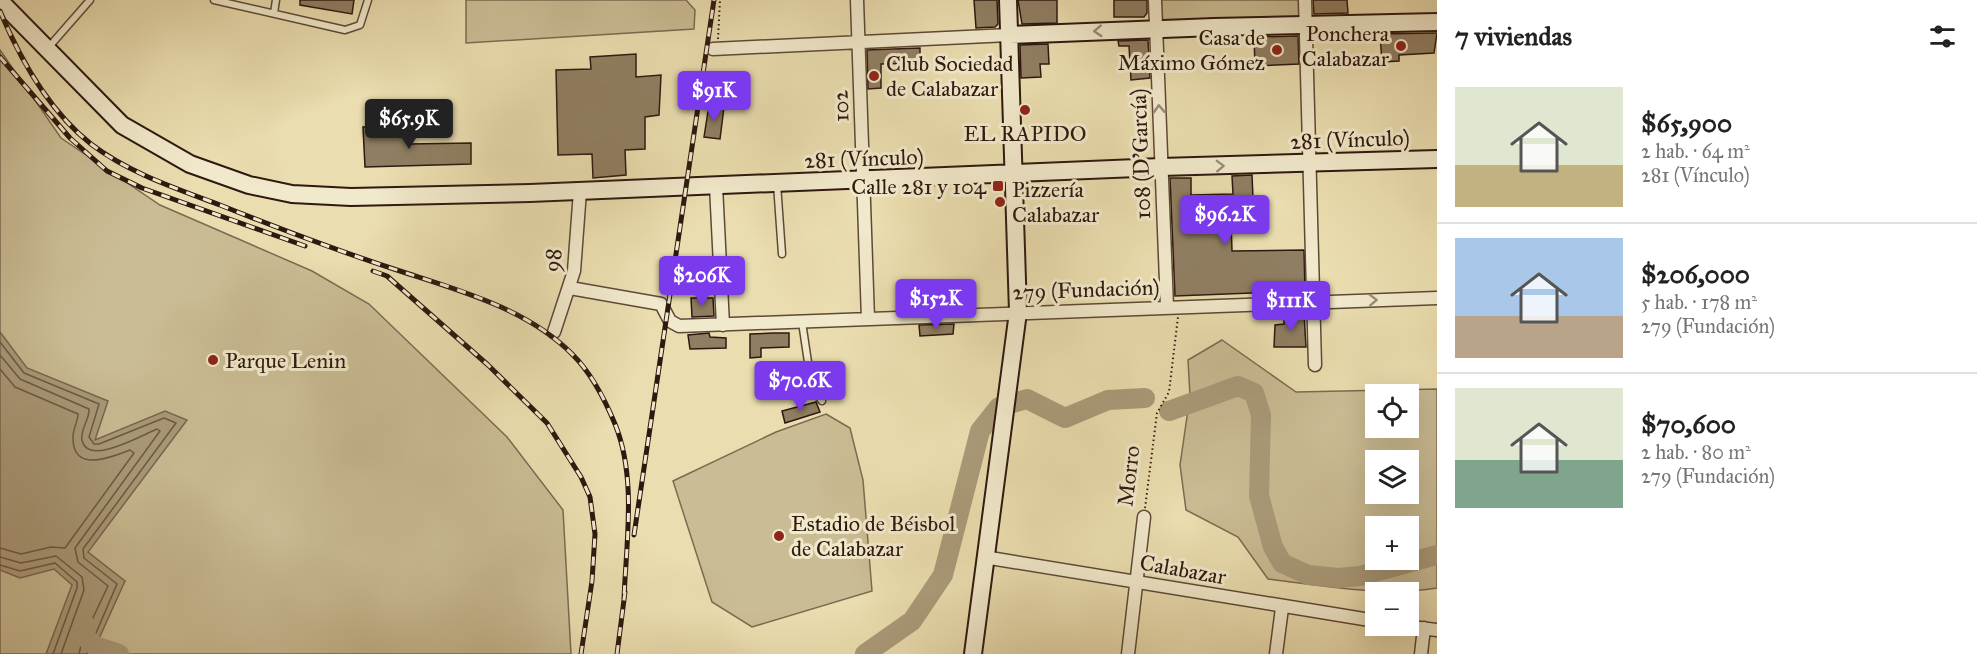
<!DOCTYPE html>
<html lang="es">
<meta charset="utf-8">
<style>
body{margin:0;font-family:"IM FELL Great Primer",serif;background:#f2f2f2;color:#222;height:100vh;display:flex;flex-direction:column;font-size:22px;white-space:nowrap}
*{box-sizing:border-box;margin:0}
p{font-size:20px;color:#767676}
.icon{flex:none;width:33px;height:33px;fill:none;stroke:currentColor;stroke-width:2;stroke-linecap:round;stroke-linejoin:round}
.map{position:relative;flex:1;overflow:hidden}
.drawer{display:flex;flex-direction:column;background:#fff;width:540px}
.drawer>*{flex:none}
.fabs{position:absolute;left:1365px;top:384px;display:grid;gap:12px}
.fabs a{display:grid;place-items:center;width:54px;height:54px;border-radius:0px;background:#fff;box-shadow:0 6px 24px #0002;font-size:30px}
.price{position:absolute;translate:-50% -51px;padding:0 14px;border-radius:6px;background:#7c3aed;color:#fff;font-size:20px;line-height:39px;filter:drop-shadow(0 2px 3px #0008)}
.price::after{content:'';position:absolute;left:50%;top:36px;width:18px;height:14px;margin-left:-9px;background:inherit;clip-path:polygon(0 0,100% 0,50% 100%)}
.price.current{background:#222;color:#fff}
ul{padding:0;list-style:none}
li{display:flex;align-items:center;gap:18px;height:150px;padding:0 18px}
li+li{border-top:2px solid #e0e0e0}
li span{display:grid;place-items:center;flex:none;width:168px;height:120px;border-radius:0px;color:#555}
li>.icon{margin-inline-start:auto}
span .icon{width:72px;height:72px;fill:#fffc;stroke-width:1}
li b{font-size:26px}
h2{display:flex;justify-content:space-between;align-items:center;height:72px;padding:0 18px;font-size:26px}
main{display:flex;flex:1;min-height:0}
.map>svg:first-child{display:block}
.green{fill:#cabc94;stroke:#7c6a52;stroke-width:1.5;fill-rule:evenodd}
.water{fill:#aa9a79;stroke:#78664f;stroke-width:1.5}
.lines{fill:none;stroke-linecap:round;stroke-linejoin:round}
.shore{stroke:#6c5944;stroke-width:1.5}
.river{stroke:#aa9a79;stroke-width:20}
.building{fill:#907e62;stroke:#2e180f;stroke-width:1.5}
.lane-casing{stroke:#5d4937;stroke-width:9}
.street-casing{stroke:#5d4937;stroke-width:15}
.secondary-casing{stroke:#2e180f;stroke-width:20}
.path{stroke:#2e180f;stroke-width:2;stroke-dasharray:1.5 3;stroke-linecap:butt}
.lane{stroke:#f1e9cb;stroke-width:6}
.street{stroke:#f1e9cb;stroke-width:12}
.secondary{stroke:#f1e9cb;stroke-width:16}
.rail-casing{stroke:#2e180f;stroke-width:5}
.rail{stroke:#f1e9cb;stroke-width:3;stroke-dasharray:9;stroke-linecap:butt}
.oneway{stroke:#998b76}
.poi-dot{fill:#8f2418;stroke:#f1e9cb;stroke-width:2}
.labels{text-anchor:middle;stroke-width:6;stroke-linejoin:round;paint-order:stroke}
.poi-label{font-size:22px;fill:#2e180f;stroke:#f1e9cb;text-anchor:start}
.street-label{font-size:22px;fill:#2e180f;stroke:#f1e9cb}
</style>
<main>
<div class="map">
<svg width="1437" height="654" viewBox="0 0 1437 654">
<rect width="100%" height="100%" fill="#eaddaf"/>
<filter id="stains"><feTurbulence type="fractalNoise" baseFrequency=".00333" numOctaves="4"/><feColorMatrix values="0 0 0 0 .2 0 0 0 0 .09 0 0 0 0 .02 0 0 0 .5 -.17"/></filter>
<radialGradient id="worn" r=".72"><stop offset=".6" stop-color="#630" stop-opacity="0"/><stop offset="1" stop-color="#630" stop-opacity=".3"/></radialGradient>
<path class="green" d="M466 0H686L695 10 694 29 466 43Z
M1155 0H1305V25L1156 29Z
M0 50 61 138 160 205 312 271 369 304 507 437 563 510 571 654H0Z
M1222 340 1296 392 1437 389V588C1381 597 1325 586 1268 579L1238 537 1186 510 1180 465 1190 396 1188 360ZM1376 394H1408V428H1376ZM1376 460H1408V494H1376ZM1408 526V560H1376V526Z
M826 414 850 428 863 480 872 591 752 627 712 602 673 481 776 432Z"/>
<path class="water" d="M0 332 27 368 108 401 95 440 165 411 187 420 88 552 125 581 92 654H46L72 585 54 569 20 578 0 570Z"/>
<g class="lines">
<path class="shore" d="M0 342 24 373 99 404 89 437 94 444H99L164 418 176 423 83 549 84 558 117 584 87 654
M0 355 20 379 89 409C90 419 80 429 82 440 87 467 142 435 157 429L160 431 75 548 78 562 108 586 82 641 79 654
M0 369 15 387 78 414C78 421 73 429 73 437 72 474 112 457 130 450L134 453 65 548 51 547 21 554 0 548
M0 557 21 563 56 556 82 577 84 590 61 654
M0 565 20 571 55 563 77 582V588L53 654"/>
<path class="river" d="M1169 411 1238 386 1254 393 1261 415 1259 496 1273 547 1282 563 1308 575 1338 578 1360 576 1437 555
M84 623 85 637 95 646 119 654
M865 654 912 621 943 575 980 431 999 407 1027 399 1065 418 1108 400 1145 398"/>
</g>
<path class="building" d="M300 0H354L352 14 300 5Z
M974 0H997L998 24 995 27 976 28Z
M1018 0H1057V23L1022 24Z
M1114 0H1147V13L1144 17H1114Z
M1313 0H1347L1348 13 1314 14Z
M1437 33 1434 53 1399 55V61L1382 62 1380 34Z
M1298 36 1299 64 1255 66 1254 37Z
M1148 40 1150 78 1131 80 1129 46H1119L1118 41Z
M1048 44 1049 64H1040L1041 77 1021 78 1020 45Z
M920 48V63L881 64V88L868 89 867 50Z
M636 54V77L661 75 659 115 645 117V149L625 150 626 175 593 178 592 154 558 155 556 70 591 69 590 57Z
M709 105 724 107 720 139 704 137Z
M407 125 408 144 471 143V164L365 167 363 127Z
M1252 175 1254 220 1231 221 1232 251 1304 250 1305 291 1175 296 1170 178H1191V195L1233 194 1232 176Z
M691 298H713L714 316 692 317Z
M1304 313 1306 347H1274L1275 325 1284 324V314Z
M954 324 953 334 920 336 919 325Z
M709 333 710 337 726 338V348L690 349 688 335Z
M774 333H789V347L761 348V357L750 358V334Z
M816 402 820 412 785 423 782 411Z"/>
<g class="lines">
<defs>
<path id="lane" d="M214 0 345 30 360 25 368 0
M274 13 276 0
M48 48 90 0
M777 184 782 254
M802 322 812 389 822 401"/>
<path id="street" d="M857 0 868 319
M1155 0 1167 307
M1305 0 1315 365
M713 49 1009 35
M716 186 723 325
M570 288 661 304 670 321 679 326 1437 298
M554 332 574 271 580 191
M984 557 1376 621
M1404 626 1437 630
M1128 654 1144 517
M1276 654 1282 608
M1421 654 1424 628"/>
<path id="secondary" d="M0 1 122 125 190 164 249 185 292 194 351 197 530 193 1161 167 1437 159
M1009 35 1214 27 1437 22
M973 654 1018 312 1008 0"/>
</defs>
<use href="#lane" class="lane-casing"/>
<use href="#street" class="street-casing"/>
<use href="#secondary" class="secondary-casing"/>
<path class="path" d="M718 39 720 0
M1145 508 1157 413 1169 392 1178 317"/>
<use href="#lane" class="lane"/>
<use href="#street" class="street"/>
<use href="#secondary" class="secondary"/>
<defs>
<path id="rail" d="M0 11C20 59 49 111 91 144 129 173 175 188 220 205 280 229 341 252 403 272 462 291 529 310 573 355 592 374 605 400 615 424 637 478 626 543 624 599
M0 57 70 138 107 171 142 188 305 246
M373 271 387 276 488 365 547 423 581 477 590 497 595 534 592 581 581 654
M634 535 714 0
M617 654 625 592"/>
</defs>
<use href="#rail" class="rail-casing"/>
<use href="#rail" class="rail"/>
</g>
<defs><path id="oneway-chevron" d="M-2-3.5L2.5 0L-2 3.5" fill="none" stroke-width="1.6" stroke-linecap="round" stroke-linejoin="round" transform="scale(1.5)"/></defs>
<g class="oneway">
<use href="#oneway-chevron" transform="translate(1098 31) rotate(177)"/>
<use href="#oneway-chevron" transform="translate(1159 109) rotate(-92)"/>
<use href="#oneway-chevron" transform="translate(1220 166) rotate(-2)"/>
<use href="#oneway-chevron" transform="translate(1373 300) rotate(-2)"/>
</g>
<g class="poi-dot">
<circle cx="1401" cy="46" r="6"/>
<circle cx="1277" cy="50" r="6"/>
<circle cx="874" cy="76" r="6"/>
<circle cx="1025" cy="110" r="6"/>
<rect x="992" y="180" width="12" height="12" rx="3"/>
<circle cx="1000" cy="202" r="6"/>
<circle cx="213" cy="360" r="6"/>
<circle cx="779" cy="536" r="6"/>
</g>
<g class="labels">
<g class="poi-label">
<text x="1389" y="41" text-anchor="end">Ponchera<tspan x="1389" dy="25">Calabazar</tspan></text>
<text x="1265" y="45" text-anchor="end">Casa de<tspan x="1265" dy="25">Máximo Gómez</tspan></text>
<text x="886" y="71">Club Sociedad<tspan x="886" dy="25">de Calabazar</tspan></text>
<text x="1025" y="141" text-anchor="middle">EL RAPIDO</text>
<text x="986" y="194" text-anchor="end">Calle 281 y 104</text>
<text x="1012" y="197">Pizzería<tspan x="1012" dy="25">Calabazar</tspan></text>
<text x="225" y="368">Parque Lenin</text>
<text x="791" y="531">Estadio de Béisbol<tspan x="791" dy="25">de Calabazar</tspan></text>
</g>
<g class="street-label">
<text transform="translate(840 106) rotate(-92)" y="8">102</text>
<text transform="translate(1350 139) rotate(-2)" y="8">281 (Vínculo)</text>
<text transform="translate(1140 154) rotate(-92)" y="8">108 (D'García)</text>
<text transform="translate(864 158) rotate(-2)" y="8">281 (Vínculo)</text>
<text transform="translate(552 260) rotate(-83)" y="8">98</text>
<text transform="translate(1086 289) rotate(-2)" y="8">279 (Fundación)</text>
<text transform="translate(1128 476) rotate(-83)" y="8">Morro</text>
<text transform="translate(1183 569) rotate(10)" y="8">Calabazar</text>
</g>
</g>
<rect width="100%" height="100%" filter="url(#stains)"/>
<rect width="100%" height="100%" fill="url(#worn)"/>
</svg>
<div class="fabs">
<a><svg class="icon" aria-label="locate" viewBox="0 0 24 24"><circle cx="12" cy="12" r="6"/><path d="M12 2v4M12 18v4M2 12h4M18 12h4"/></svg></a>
<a><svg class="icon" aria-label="layers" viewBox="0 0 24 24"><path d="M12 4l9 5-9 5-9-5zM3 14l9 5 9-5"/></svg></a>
<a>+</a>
<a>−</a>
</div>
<b class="price" style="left:714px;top:122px">$91K</b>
<b class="price current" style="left:409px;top:150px">$65.9K</b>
<b class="price" style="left:1225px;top:246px">$96.2K</b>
<b class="price" style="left:702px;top:307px">$206K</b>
<b class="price" style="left:936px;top:330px">$152K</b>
<b class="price" style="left:1291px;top:332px">$111K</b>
<b class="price" style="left:800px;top:412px">$70.6K</b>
</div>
<section class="drawer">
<h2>7 viviendas<svg class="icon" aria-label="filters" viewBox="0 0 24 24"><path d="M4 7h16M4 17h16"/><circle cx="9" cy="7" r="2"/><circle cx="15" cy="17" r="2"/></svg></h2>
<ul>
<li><span style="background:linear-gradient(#dfe7d0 65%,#c2b280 0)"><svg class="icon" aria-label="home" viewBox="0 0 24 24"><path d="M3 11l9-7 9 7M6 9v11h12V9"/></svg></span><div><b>$65,900</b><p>2 hab. · 64 m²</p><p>281 (Vínculo)</p></div></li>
<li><span style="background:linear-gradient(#a9c7e8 65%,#b9a48a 0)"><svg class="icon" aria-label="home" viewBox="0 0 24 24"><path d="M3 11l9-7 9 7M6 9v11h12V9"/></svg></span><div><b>$206,000</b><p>5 hab. · 178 m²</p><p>279 (Fundación)</p></div></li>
<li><span style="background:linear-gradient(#dfe7d0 60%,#7fa58c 0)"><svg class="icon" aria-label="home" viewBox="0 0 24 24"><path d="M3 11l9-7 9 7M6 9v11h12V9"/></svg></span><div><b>$70,600</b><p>2 hab. · 80 m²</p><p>279 (Fundación)</p></div></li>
</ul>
</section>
</main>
